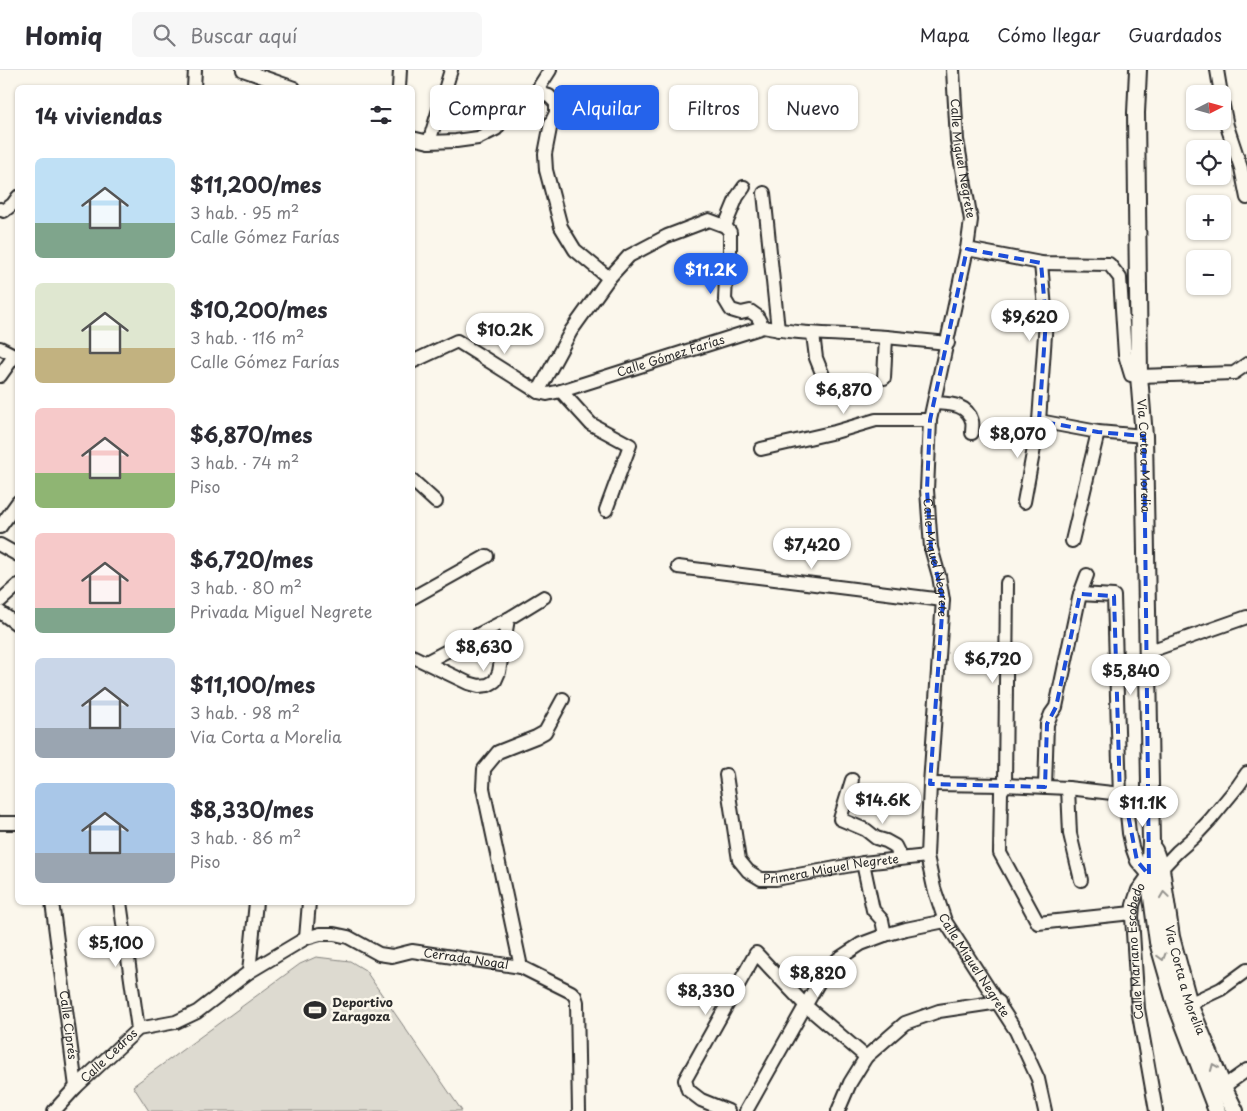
<!DOCTYPE html>
<html lang="es">
<meta charset="utf-8">
<style>
body{margin:0;font-family:"Playpen Sans",sans-serif;background:#f7f7f7;color:#2b2b33;height:100vh;display:flex;flex-direction:column;font-size:19px;white-space:nowrap}
*{box-sizing:border-box;margin:0}
p{font-size:16px;color:#7c7c81}
.icon{flex:none;width:28px;height:28px;fill:none;stroke:currentColor;stroke-width:2;stroke-linecap:round;stroke-linejoin:round}
.map{position:relative;flex:1;overflow:hidden}
.sheet{position:absolute;left:15px;top:15px;width:400px;height:820px;display:flex;flex-direction:column;background:#fff;border-radius:8px;box-shadow:0 1px 4px #0004}
.sheet>*{flex:none}
.banner{position:absolute;left:430px;top:15px;width:475px;height:45px;display:flex;gap:10px}
.needle{width:32px;rotate:84deg}
.fabs{position:absolute;left:1186px;top:15px;display:grid;gap:10px}
.fabs a{display:grid;place-items:center;width:45px;height:45px;border-radius:8px;background:#fff;box-shadow:0 1px 4px #0004;font-size:25px}
.price{position:absolute;translate:-50% -42px;padding:0 11px;border-radius:18px;background:#fff;color:#222;font-size:16px;line-height:32px;filter:drop-shadow(0 1px 2px #0008)}
.price::after{content:'';position:absolute;left:50%;top:30px;width:15px;height:11px;margin-left:-8px;background:inherit;clip-path:polygon(0 0,100% 0,50% 100%)}
.price.on{background:#2563eb;color:#fff}
ul{padding:0;list-style:none}
li{display:flex;align-items:center;gap:15px;height:125px;padding:0 20px}
li span{display:grid;place-items:center;flex:none;width:140px;height:100px;border-radius:8px;color:#555}
li>.icon{margin-inline-start:auto}
span .icon{width:60px;height:60px;fill:#fffc;stroke-width:1}
li b{font-size:21px}
h2{display:flex;justify-content:space-between;align-items:center;height:60px;padding:0 20px;font-size:21px}
.pill{padding:0 18px;border-radius:8px;background:#fff;box-shadow:0 1px 4px #0004;font-size:18px;line-height:45px}
.pill.on{background:#2563eb;color:#fff}
header{display:flex;align-items:center;gap:30px;box-sizing:border-box;height:70px;padding:0 25px;background:#fff;border-bottom:1px solid #e1e1e2}
header strong{font-size:24px}
nav{display:flex;gap:28px;margin-inline-start:auto;font-size:18px}
.search{width:350px;height:45px;background:#f7f7f7;display:flex;align-items:center;gap:12px;box-sizing:border-box;padding:0 18px;border-radius:8px;color:#7c7c81;font-size:19px}
.map>svg:first-child{display:block}
.green{fill:#dddad0;stroke:#84827e}
.lines{fill:none;stroke-linecap:round;stroke-linejoin:round}
.minor-casing{stroke:#2b2b2b;stroke-width:16}
.major-casing{stroke:#2b2b2b;stroke-width:20}
.minor{stroke:#fbf7ec;stroke-width:12}
.major{stroke:#fbf7ec;stroke-width:16}
.oneway{stroke:#93918c}
.marked{fill:none;stroke:#1d4ed8;stroke-width:4;stroke-dasharray:10 6;stroke-linejoin:round}
.labels{text-anchor:middle;stroke-width:5;stroke-linejoin:round;paint-order:stroke}
.street-label{font-size:12px;fill:#2b2b2b;stroke:#fbf7ec}
.poi-label{font-size:12px;font-weight:bold;fill:#2b2b2b;stroke:#fbf7ec;text-anchor:start}
</style>
<header>
<strong>Homiq</strong>
<div class="search"><svg class="icon" aria-label="search" viewBox="0 0 24 24"><circle cx="10" cy="10" r="6"/><path d="M15 15l6 6"/></svg>Buscar aquí</div>
<nav><a>Mapa</a><a>Cómo llegar</a><a>Guardados</a></nav>
</header>
<div class="map">
<svg width="1247" height="1041" viewBox="0 0 1247 1041">
<rect width="100%" height="100%" fill="#fbf7ec"/>
<filter id="ink" filterUnits="userSpaceOnUse"><feTurbulence type="fractalNoise" baseFrequency=".02" numOctaves="2"/><feDisplacementMap in="SourceGraphic" scale="10" xChannelSelector="R" yChannelSelector="G"/><feConvolveMatrix kernelMatrix="1 2 1 2 8 2 1 2 1" color-interpolation-filters="sRGB"/></filter>
<g filter="url(#ink)">
<path class="green" d="M316 887 350 891 365 900 462 1041H149L133 1016 300 894Z"/>
<g class="lines">
<defs>
<g id="minor">
<path d="M243 0 294 18"/>
<path id="s1" d="M953 0 957 70 971 150 967 179 930 350 927 420 931 478 939 506 943 530 930 714 927 786 934 818 945 851 1016 961 1038 1009 1045 1041"/>
<path d="M1217 0 1221 24"/>
<path d="M194 18 195 0"/>
<path d="M399 18 400 0"/>
<path d="M536 22 549 26 556 33V43L551 53 545 84 546 100 561 157 575 180 609 208"/>
<path d="M1222 31 1227 56 1241 98 1247 128"/>
<path d="M412 68 429 72 456 71 478 68 496 59 516 31 536 22 550 0"/>
<path d="M429 72 451 0"/>
<path d="M764 123 778 260"/>
<path d="M0 139 4 141 13 134 18 127"/>
<path d="M725 156 737 127 744 117"/>
<path d="M967 179 1041 193 1109 194 1120 208 1125 285 1131 305 1139 306 1234 303 1247 294"/>
<path d="M813 264 816 288 824 308"/>
<path d="M0 278 18 287"/>
<path id="s2" d="M412 292 457 271 538 322 547 324 561 321 763 257C803 265 845 264 886 267 906 269 927 271 948 273"/>
<path d="M0 306 15 285"/>
<path d="M884 308 886 267"/>
<path d="M561 321 591 354 630 375 606 440"/>
<path d="M538 322 571 261 609 208 629 186 667 166 709 150 725 156 730 162V185L726 207 725 230 731 240 741 243 750 241 757 246 763 257"/>
<path d="M934 333C948 334 967 333 972 351 973 354 972 360 972 363"/>
<path d="M1039 351 1098 362 1144 366"/>
<path d="M761 379 835 362 876 350H930"/>
<path d="M412 410 436 432"/>
<path d="M1024 432 1039 351 1046 250 1041 193"/>
<path d="M0 457 18 432"/>
<path d="M1072 471 1098 362"/>
<path d="M0 475 18 485"/>
<path d="M678 497 943 530"/>
<path d="M1007 513 1005 715 1001 722 1000 783 1038 853 1132 843"/>
<path d="M1080 524 1114 526 1120 727"/>
<path d="M412 528 487 486"/>
<path d="M0 531 18 515"/>
<path d="M0 542 18 555"/>
<path d="M1147 582 1247 547"/>
<path d="M412 586 468 613 479 616 488 615 495 611 499 602 508 549"/>
<path d="M426 592 508 549 544 527"/>
<path id="s3" d="M726 705 739 790 748 801 761 809H776L863 793 927 786"/>
<path d="M852 710 840 749 866 760 876 768 886 771 895 776 901 788"/>
<path d="M930 714 1005 715 1068 718 1112 723 1120 727 1126 734 1129 763 1132 777 1137 791 1149 805"/>
<path d="M1045 717 1047 654 1051 644 1056 637 1080 524 1087 505"/>
<path d="M1068 718 1070 764 1081 810"/>
<path d="M0 753H18"/>
<path d="M863 793 873 840 882 850 885 865"/>
<path id="s4" d="M52 832 76 1017"/>
<path d="M120 832 138 959"/>
<path d="M306 868 309 832"/>
<path d="M521 897 483 718 484 699 498 682 536 667 545 662 563 629"/>
<path d="M249 902 256 832"/>
<path d="M1189 934 1221 919 1247 900"/>
<path d="M1223 1017 1247 1000"/>
<path id="s5" d="M54 1041 76 1017 138 959 176 952 197 942 249 902 306 868 320 864H334L348 867 379 884 392 886 412 881 521 897 571 922 575 926 577 932 579 1041"/>
<path d="M728 1041 701 1030 688 1020 685 1010 756 883 806 936 866 987"/>
<path d="M746 1041 821 908 838 889 861 874 885 865 906 859 945 851"/>
<path d="M838 1041 850 1013 866 987 905 953 939 941 999 932"/>
<path id="s6" d="M1156 1041 1138 939 1132 847 1133 835 1138 820 1149 805 1161 799 1177 782 1194 767 1210 750 1238 716 1247 703"/>
</g>
<g id="major">
<path id="s7" d="M1138 0 1136 43 1139 306 1144 366 1151 773 1149 805 1158 872 1175 931 1217 1041"/>
<path id="s8" d="M1154 780 1161 799 1171 867 1189 934 1223 1017 1235 1041"/>
</g>
</defs>
<use href="#minor" class="minor-casing"/>
<use href="#major" class="major-casing"/>
<use href="#minor" class="minor"/>
<use href="#major" class="major"/>
</g>
<defs><path id="oneway-chevron" d="M-2-3.5L2.5 0L-2 3.5" fill="none" stroke-width="1.6" stroke-linecap="round" stroke-linejoin="round" transform="scale(1.25)"/></defs>
<g class="oneway">
<use href="#oneway-chevron" transform="translate(1164 825) rotate(-98)"/>
<use href="#oneway-chevron" transform="translate(1162 887) rotate(74)"/>
<use href="#oneway-chevron" transform="translate(1214 997) rotate(-112)"/>
</g>
</g>
<path class="marked" d="M967 179 1041 193 1046 250 1039 351 1098 362 1144 366 1149 805 1137 791 1126 734 1120 727 1114 526 1080 524 1056 637 1047 654 1045 717 930 714 943 530 931 478 927 420 930 350Z"/>
<defs>
<symbol id="stadium-bare" viewBox="-9 -9 18 18"><path d="M0-5a6.5 5 0 1 0 0 10a6.5 5 0 1 0 0-10ZM-3.5-1.8h7v3.6h-7Z" fill="#2b2b2b" stroke="#fbf7ec" stroke-width="2.5" paint-order="stroke"/></symbol>
</defs>
<g fill-rule="evenodd">
<use href="#stadium-bare" x="299" y="924" width="32" height="32"/>
</g>
<g class="labels">
<g class="street-label">
<text dy="4" stroke="none"><textPath href="#s1" startOffset="89">Calle Miguel Negrete</textPath></text>
<text dy="4" stroke="none"><textPath href="#s2" startOffset="284">Calle Gómez Farías</textPath></text>
<text dy="4" stroke="none"><textPath href="#s7" startOffset="386">Via Corta a Morelia</textPath></text>
<text dy="4" stroke="none"><textPath href="#s1" startOffset="494">Calle Miguel Negrete</textPath></text>
<text dy="4" stroke="none"><textPath href="#s3" startOffset="186">Primera Miguel Negrete</textPath></text>
<text dy="4" stroke="none"><textPath href="#s6" startOffset="162">Calle Mariano Escobedo</textPath></text>
<text dy="4" stroke="none"><textPath href="#s5" startOffset="478">Cerrada Nogal</textPath></text>
<text dy="4" stroke="none"><textPath href="#s1" startOffset="914">Calle Miguel Negrete</textPath></text>
<text dy="4" stroke="none"><textPath href="#s8" startOffset="134">Via Corta a Morelia</textPath></text>
<text dy="4" stroke="none"><textPath href="#s4" startOffset="124">Calle Ciprés</textPath></text>
<text dy="4" stroke="none"><textPath href="#s5" startOffset="78">Calle Cedros</textPath></text>
</g>
<g class="poi-label">
<text x="332" y="937">Deportivo<tspan x="332" dy="14">Zaragoza</tspan></text>
</g>
</g>
</svg>
<div class="fabs">
<a><svg class="needle" viewBox="-14 -14 28 28"><path d="M0-13l5 13h-10z" fill="#e53935"/><path d="M0 13l5-13h-10z" fill="#7c7c81"/></svg></a>
<a><svg class="icon" aria-label="locate" viewBox="0 0 24 24"><circle cx="12" cy="12" r="6"/><path d="M12 2v4M12 18v4M2 12h4M18 12h4"/></svg></a>
<a>+</a>
<a>−</a>
</div>
<b class="price on" style="left:711px;top:225px">$11.2K</b>
<b class="price" style="left:1030px;top:272px">$9,620</b>
<b class="price" style="left:505px;top:285px">$10.2K</b>
<b class="price" style="left:844px;top:345px">$6,870</b>
<b class="price" style="left:1018px;top:389px">$8,070</b>
<b class="price" style="left:812px;top:500px">$7,420</b>
<b class="price" style="left:484px;top:602px">$8,630</b>
<b class="price" style="left:993px;top:614px">$6,720</b>
<b class="price" style="left:1131px;top:626px">$5,840</b>
<b class="price" style="left:883px;top:755px">$14.6K</b>
<b class="price" style="left:1143px;top:758px">$11.1K</b>
<b class="price" style="left:116px;top:898px">$5,100</b>
<b class="price" style="left:818px;top:928px">$8,820</b>
<b class="price" style="left:706px;top:946px">$8,330</b>
<div class="banner">
<a class="pill">Comprar</a>
<a class="pill on">Alquilar</a>
<a class="pill">Filtros</a>
<a class="pill">Nuevo</a>
</div>
<section class="sheet">
<h2>14 viviendas<svg class="icon" aria-label="filters" viewBox="0 0 24 24"><path d="M4 7h16M4 17h16"/><circle cx="9" cy="7" r="2"/><circle cx="15" cy="17" r="2"/></svg></h2>
<ul>
<li><span style="background:linear-gradient(#bfe0f5 65%,#7fa58c 0)"><svg class="icon" aria-label="home" viewBox="0 0 24 24"><path d="M3 11l9-7 9 7M6 9v11h12V9"/></svg></span><div><b>$11,200/mes</b><p>3 hab. · 95 m²</p><p>Calle Gómez Farías</p></div></li>
<li><span style="background:linear-gradient(#dfe7d0 65%,#c2b280 0)"><svg class="icon" aria-label="home" viewBox="0 0 24 24"><path d="M3 11l9-7 9 7M6 9v11h12V9"/></svg></span><div><b>$10,200/mes</b><p>3 hab. · 116 m²</p><p>Calle Gómez Farías</p></div></li>
<li><span style="background:linear-gradient(#f6c9c9 65%,#8fb573 0)"><svg class="icon" aria-label="home" viewBox="0 0 24 24"><path d="M3 11l9-7 9 7M6 9v11h12V9"/></svg></span><div><b>$6,870/mes</b><p>3 hab. · 74 m²</p><p>Piso</p></div></li>
<li><span style="background:linear-gradient(#f6c9c9 75%,#7fa58c 0)"><svg class="icon" aria-label="home" viewBox="0 0 24 24"><path d="M3 11l9-7 9 7M6 9v11h12V9"/></svg></span><div><b>$6,720/mes</b><p>3 hab. · 80 m²</p><p>Privada Miguel Negrete</p></div></li>
<li><span style="background:linear-gradient(#c9d6e8 70%,#9aa5b1 0)"><svg class="icon" aria-label="home" viewBox="0 0 24 24"><path d="M3 11l9-7 9 7M6 9v11h12V9"/></svg></span><div><b>$11,100/mes</b><p>3 hab. · 98 m²</p><p>Via Corta a Morelia</p></div></li>
<li><span style="background:linear-gradient(#a9c7e8 70%,#9aa5b1 0)"><svg class="icon" aria-label="home" viewBox="0 0 24 24"><path d="M3 11l9-7 9 7M6 9v11h12V9"/></svg></span><div><b>$8,330/mes</b><p>3 hab. · 86 m²</p><p>Piso</p></div></li>
</ul>
</section>
</div>
